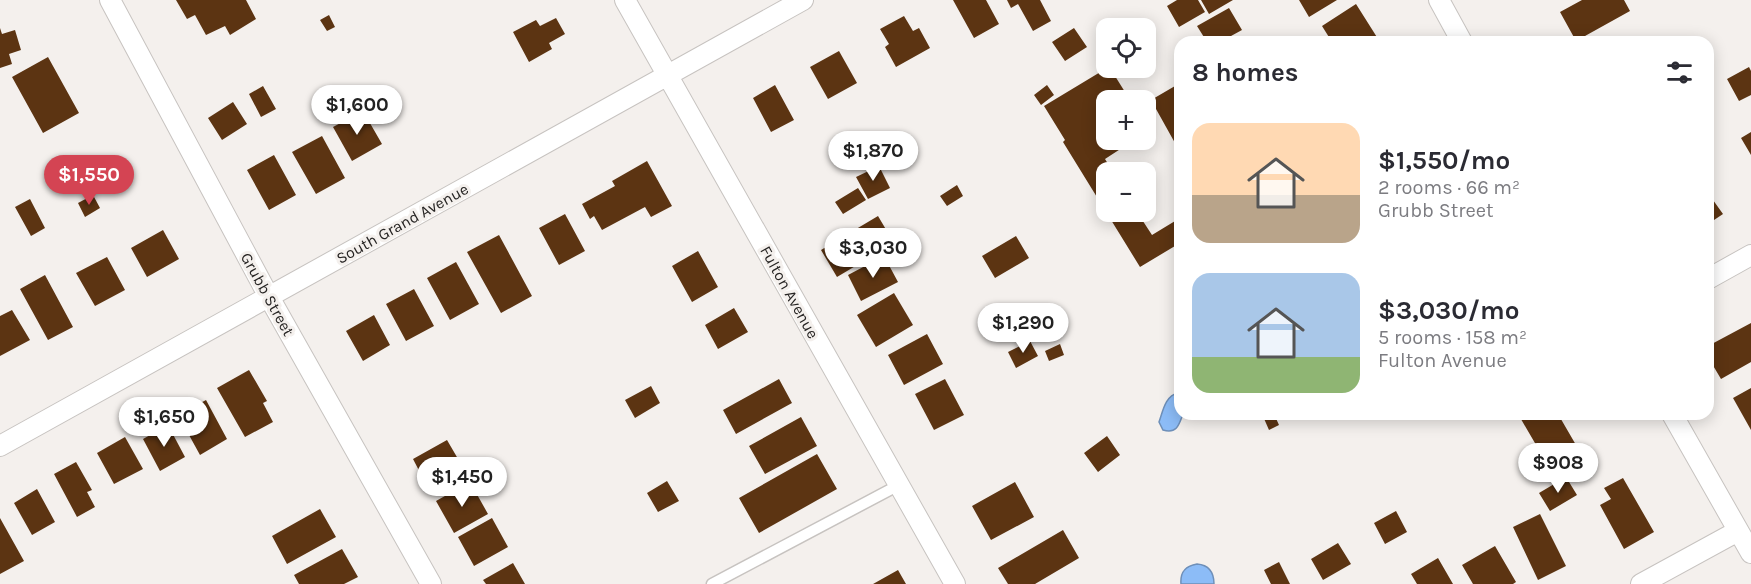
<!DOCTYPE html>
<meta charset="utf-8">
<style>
body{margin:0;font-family:Karla,sans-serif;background:#f2f2f3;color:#2b2b33;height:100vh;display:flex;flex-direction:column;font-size:22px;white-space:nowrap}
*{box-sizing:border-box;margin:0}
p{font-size:20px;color:#7c7c81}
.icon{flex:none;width:33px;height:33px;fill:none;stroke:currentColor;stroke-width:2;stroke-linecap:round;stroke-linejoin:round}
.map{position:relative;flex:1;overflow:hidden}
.drawer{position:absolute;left:1174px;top:36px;width:540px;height:384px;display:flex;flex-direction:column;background:#fff;border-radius:18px;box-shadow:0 3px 15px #0003}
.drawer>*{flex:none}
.buttons{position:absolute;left:1096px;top:18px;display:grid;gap:12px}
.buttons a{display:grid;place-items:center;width:60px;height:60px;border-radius:12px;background:#fff;box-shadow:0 3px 15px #0003;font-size:30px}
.price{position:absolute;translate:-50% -51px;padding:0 14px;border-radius:21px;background:#fff;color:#222;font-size:20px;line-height:39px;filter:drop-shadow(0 2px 3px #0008)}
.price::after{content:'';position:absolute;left:50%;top:36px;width:18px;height:14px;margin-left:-9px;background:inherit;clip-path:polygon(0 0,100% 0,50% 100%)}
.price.current{background:#d44453;color:#fff}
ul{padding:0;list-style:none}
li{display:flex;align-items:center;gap:18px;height:150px;padding:0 18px}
li span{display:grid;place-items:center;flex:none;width:168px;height:120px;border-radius:18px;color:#555}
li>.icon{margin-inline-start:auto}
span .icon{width:72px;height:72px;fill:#fffc;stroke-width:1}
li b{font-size:26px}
h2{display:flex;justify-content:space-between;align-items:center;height:72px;padding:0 18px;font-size:26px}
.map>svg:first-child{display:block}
.water{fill:#8cbcf7;stroke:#6e8fb8;stroke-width:1.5}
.building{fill:#5c3412}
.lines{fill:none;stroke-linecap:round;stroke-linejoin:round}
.service-casing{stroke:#c7c3c0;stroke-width:13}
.minor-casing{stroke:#c7c3c0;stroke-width:22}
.service{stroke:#fff;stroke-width:10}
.minor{stroke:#fff;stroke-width:20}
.labels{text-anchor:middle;stroke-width:6;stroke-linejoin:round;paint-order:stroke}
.street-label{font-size:16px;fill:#272524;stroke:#f4f0ed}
</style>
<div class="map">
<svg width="1751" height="584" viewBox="0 0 1751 584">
<rect width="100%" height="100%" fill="#f4f0ed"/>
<path class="water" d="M1178 393 1180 394V414H1183C1179 425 1177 434 1163 430L1159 422C1163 411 1165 396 1178 393Z
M1197 564C1209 565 1214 572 1214 584H1181C1180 572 1185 566 1197 564Z"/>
<path class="building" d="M176 0H246L256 19 230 35 225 26 206 35 195 15 187 19Z
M953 0H986L999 24 974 38Z
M1007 0H1040L1051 21 1033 31 1018 4 1011 8Z
M1177 0H1198L1205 12 1179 27 1167 6Z
M1201 0H1233L1209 14Z
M1299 0H1337L1309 17Z
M1582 0H1624L1630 11 1576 41 1560 12Z
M1356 4 1380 42H1332L1322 26Z
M1229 8 1242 30 1220 42H1207L1197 26Z
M329 15 335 27 327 31 320 20Z
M904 16 913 31 919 28 930 48 896 67 885 47 889 44 880 29Z
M556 18 565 34 549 43 552 49 529 62 513 32 536 20 540 26Z
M0 28 2 34 15 30 21 50 9 54 12 64 0 68Z
M1074 28 1087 47 1065 61 1052 42Z
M839 51 857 83 828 99 810 67Z
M48 57 79 113 43 133 12 77Z
M1749 67 1751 71V95L1739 101 1727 79Z
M1107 68H1110L1130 100H1107V140H1121L1125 146 1105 159 1113 172H1107V212H1137L1152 235 1180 218V243L1140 267 1063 142 1065 140 1044 106Z
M775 85 794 120 771 132 753 98Z
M1047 85 1054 95 1041 105 1034 95Z
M263 86 276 109 261 117 249 94Z
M1175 86 1180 96V152L1151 100Z
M233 102 247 124 222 140 208 118Z
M363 111 382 144 352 161 333 127Z
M1751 132V155L1741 138Z
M322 136 345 178 316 194 292 152Z
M274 155 296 195 269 210 247 170Z
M647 161 672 206 651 217 645 207 602 230 594 216 590 219 582 204 615 186 612 181Z
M879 166 890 188 868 199 856 177Z
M957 185 963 196 947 206 940 196Z
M858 188 866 200 843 214 835 202Z
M1708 193 1723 214 1708 224Z
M93 195 100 208 85 217 78 203Z
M30 199 45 228 31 236 15 207Z
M565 214 585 251 559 265 539 228Z
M878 216 894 243 837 277 821 250Z
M163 230 179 259 147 277 131 248Z
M499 235 532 296 501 313 467 252Z
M1016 236 1029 258 995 278 982 256Z
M698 251 718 287 692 302 672 266Z
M884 256 898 282 861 301 848 275Z
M107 257 125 290 95 306 76 273Z
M456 262 479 304 450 320 427 278Z
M45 275 73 327 48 340 20 289Z
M414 289 434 326 406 341 386 304Z
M894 293 913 325 876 347 857 315Z
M734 308 748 332 718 349 705 325Z
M12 310 30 340 0 356V316Z
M374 315 390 345 363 361 346 331Z
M1751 323V362L1721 379 1708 357V346Z
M927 334 943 364 904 385 888 355Z
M1030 341 1038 356 1016 368 1008 352Z
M1060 344 1064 355 1049 361 1045 351Z
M249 370 267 401 263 403 273 422 245 437 217 388Z
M779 379 792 403 736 434 723 410Z
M945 379 964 415 934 430 915 394Z
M651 386 660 403 635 418 625 400Z
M1751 388V430L1733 398Z
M206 400 227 439 200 455 178 415Z
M1262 414H1274L1279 425 1269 430Z
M1518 414H1558L1576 445 1546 462Z
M801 417 817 446 765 474 749 446Z
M168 425 185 457 160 471 143 439Z
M1107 436 1120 455 1098 472 1084 453Z
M125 437 143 469 114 484 97 453Z
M447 440 461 464 426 484 413 459Z
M817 454 837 489 759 533 739 498Z
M76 462 92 490 87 492 95 507 77 517 54 474Z
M1566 477 1577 495 1550 511 1539 493Z
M1623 478 1654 532 1624 549 1600 505 1611 499 1604 488Z
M667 481 679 501 658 512 647 493Z
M470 482 488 514 454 533 436 501Z
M1015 482 1034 517 991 540 972 506Z
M37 489 55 522 32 535 14 503Z
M320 509 336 537 287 564 272 536Z
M1396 511 1407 532 1385 544 1374 523Z
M1540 514 1566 566 1538 580 1513 527Z
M0 518 24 561 0 574Z
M492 518 508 547 474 566 458 537Z
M1063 530 1079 558 1035 584H1008L998 568Z
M1338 543 1351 564 1323 580 1311 559Z
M1495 546 1516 582 1513 584H1473L1462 565Z
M342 549 358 577 344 584H299L294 575Z
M1438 558 1453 584H1417L1411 574Z
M1279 562 1290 584H1271L1264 570Z
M513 563 525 584H486L483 580Z
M898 570 906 584H873Z"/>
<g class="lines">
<defs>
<path id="service" d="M712 584 899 485"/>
<path id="minor" d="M110 0 269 297 431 584
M625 0 955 584
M1439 0 1462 42
M1708 279 1751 255
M1672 414 1751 553
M0 446 803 0
M1641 584 1738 531"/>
</defs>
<use href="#service" class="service-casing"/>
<use href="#minor" class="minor-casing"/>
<use href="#service" class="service"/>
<use href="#minor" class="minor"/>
</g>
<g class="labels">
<g class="street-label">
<text transform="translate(402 223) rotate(-29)" y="6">South Grand Avenue</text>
<text transform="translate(790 292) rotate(61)" y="6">Fulton Avenue</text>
<text transform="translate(268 294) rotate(61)" y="6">Grubb Street</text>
</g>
</g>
</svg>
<div class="buttons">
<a><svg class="icon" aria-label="locate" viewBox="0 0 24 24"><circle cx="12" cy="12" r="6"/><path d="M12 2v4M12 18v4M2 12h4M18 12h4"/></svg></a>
<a>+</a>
<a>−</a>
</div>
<b class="price" style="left:357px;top:136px">$1,600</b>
<b class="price" style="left:873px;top:182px">$1,870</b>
<b class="price current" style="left:89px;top:206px">$1,550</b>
<b class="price" style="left:873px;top:279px">$3,030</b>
<b class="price" style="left:1023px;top:354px">$1,290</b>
<b class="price" style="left:164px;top:448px">$1,650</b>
<b class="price" style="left:1558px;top:494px">$908</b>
<b class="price" style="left:462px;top:508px">$1,450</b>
<section class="drawer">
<h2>8 homes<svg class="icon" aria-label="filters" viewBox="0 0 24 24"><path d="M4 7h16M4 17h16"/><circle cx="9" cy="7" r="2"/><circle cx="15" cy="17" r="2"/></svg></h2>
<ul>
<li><span style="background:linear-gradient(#ffd9b3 60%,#b9a48a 0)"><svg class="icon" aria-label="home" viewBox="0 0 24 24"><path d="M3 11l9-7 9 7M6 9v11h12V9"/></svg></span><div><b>$1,550/mo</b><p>2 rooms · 66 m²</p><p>Grubb Street</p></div></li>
<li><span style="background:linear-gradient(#a9c7e8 70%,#8fb573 0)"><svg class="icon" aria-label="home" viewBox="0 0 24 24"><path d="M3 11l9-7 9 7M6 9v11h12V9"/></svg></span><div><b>$3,030/mo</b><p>5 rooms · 158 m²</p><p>Fulton Avenue</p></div></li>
</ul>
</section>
</div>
